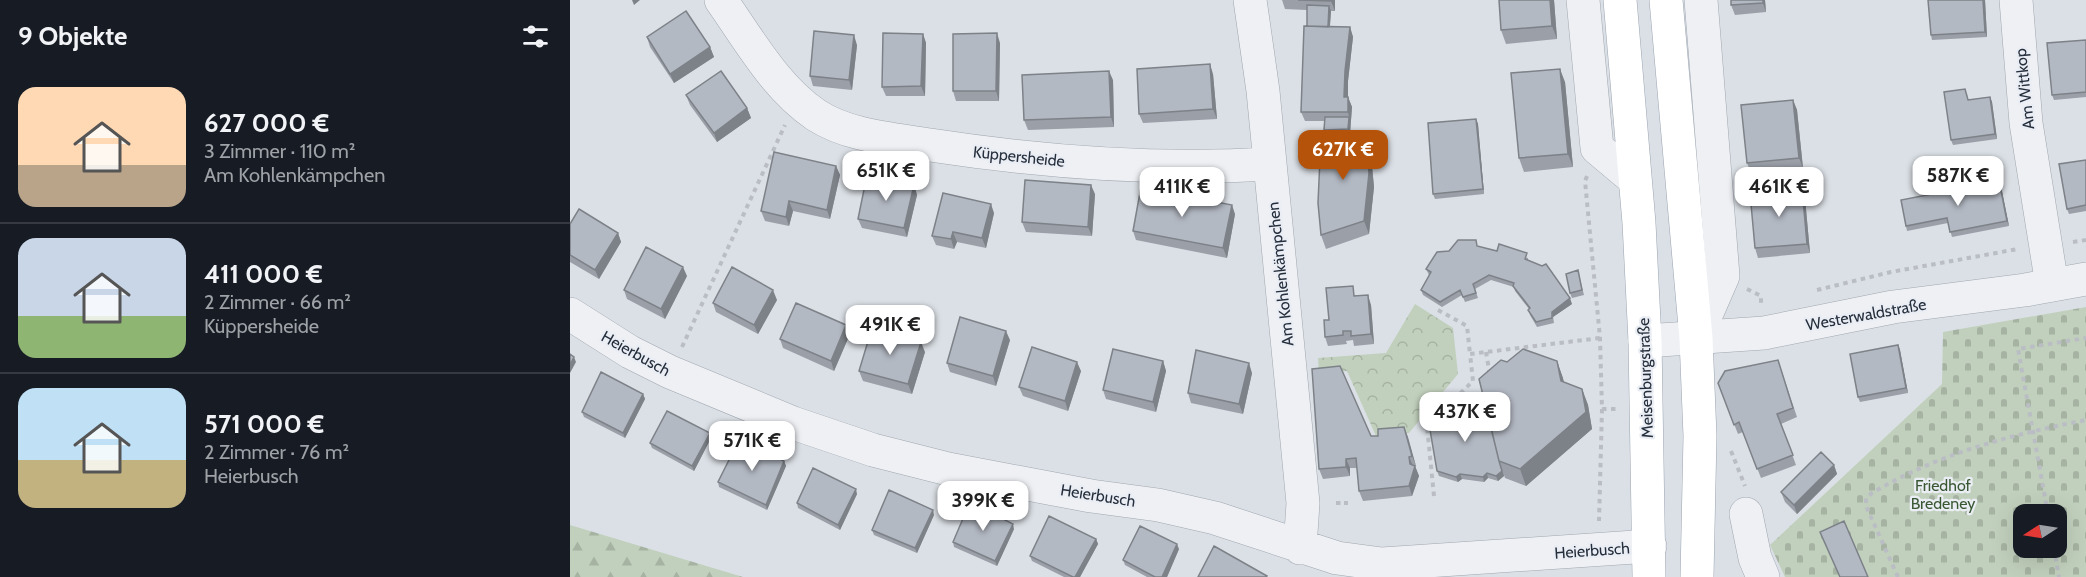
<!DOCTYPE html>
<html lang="de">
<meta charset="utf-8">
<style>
body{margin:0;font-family:Cabin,sans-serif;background:#242831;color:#f1f3f6;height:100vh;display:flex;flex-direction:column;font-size:22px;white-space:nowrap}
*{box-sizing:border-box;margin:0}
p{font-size:20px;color:#9ea1a6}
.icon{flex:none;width:33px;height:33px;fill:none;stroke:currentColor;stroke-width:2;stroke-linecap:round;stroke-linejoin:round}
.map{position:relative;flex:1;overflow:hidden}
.drawer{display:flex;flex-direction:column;background:#171b24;width:570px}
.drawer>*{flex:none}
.needle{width:39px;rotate:258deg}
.tools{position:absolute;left:1443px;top:504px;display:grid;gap:12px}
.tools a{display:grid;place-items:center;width:54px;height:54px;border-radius:12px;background:#171b24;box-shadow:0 6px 24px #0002;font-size:30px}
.price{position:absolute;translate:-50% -51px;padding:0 14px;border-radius:12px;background:#fff;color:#222;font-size:20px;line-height:39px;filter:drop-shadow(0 2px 3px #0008)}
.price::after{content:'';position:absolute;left:50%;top:36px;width:18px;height:14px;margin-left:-9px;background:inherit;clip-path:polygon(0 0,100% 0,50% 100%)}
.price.on{background:#b45309;color:#fff}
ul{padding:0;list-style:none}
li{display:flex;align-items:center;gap:18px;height:150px;padding:0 18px}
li+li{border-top:2px solid #363941}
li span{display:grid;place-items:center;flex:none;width:168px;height:120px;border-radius:18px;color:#555}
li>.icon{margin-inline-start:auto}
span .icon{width:72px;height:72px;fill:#fffc;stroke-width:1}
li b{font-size:26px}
h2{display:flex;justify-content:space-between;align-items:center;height:72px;padding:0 18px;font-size:26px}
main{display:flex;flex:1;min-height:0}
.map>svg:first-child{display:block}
.forest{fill:url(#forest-firs)}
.cemetery{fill:url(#cemetery-stones);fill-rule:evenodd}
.park{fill:url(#park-crowns)}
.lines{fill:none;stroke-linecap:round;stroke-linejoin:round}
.minor-casing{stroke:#a1a7b0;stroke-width:34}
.major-casing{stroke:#9ba4b1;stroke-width:34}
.path{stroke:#babec4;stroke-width:4;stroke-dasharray:4.5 4.5;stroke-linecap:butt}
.minor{stroke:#eef0f4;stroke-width:33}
.major{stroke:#fff;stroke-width:33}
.wall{fill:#9a9fa8}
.shaded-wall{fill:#7d8288}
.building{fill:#b3b9c3;stroke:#7d8288;stroke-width:1.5}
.labels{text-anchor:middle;stroke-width:4.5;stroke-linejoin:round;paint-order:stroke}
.street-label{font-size:16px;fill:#252e3c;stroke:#eaeef4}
.park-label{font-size:16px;fill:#3a5733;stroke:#eaeef4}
</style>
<main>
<section class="drawer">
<h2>9 Objekte<svg class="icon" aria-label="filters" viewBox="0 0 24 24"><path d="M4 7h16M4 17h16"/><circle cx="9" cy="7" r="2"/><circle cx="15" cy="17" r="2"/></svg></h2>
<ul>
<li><span style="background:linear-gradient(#ffd9b3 65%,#b9a48a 0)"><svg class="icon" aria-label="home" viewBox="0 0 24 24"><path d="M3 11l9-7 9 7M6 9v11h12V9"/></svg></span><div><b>627 000 €</b><p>3 Zimmer · 110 m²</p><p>Am Kohlenkämpchen</p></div></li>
<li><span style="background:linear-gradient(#c9d6e8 65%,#8fb573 0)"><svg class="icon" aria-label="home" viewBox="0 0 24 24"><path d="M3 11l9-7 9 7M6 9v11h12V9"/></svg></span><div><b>411 000 €</b><p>2 Zimmer · 66 m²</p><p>Küppersheide</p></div></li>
<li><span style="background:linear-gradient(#bfe0f5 60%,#c2b280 0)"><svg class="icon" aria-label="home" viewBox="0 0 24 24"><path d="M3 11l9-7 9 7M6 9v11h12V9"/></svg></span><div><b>571 000 €</b><p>2 Zimmer · 76 m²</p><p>Heierbusch</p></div></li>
</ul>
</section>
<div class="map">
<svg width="1516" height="577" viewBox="0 0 1516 577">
<defs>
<pattern id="forest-firs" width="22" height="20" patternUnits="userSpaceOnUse" patternTransform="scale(1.5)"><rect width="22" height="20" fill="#c1d0bc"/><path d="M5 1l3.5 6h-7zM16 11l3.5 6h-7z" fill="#a6b3a2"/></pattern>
<pattern id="cemetery-stones" width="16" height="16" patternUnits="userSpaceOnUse" patternTransform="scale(1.5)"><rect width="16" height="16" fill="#c1d0bc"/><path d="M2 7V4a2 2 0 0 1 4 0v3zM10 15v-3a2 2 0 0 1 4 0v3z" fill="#a6b3a2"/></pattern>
<pattern id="park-crowns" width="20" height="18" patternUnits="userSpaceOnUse" patternTransform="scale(1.5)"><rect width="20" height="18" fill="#c1d0bc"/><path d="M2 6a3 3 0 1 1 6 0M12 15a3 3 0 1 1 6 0" fill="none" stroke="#a6b3a2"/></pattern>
</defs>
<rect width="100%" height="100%" fill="#dbe0e6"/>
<path class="forest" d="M0 525 173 577H0Z"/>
<path class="cemetery" d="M1516 307V577H1215L1200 545 1372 384 1373 332ZM1454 514H1486V548H1454Z"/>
<path class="park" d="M845 304 883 328 888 374 839 433 806 436 777 371 749 374 748 358 816 353Z"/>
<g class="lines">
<defs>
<path id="minor" d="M151 0C179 40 205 87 246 115 278 136 323 139 360 145 472 162 585 171 699 164
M680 0 693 91 733 503 730 548
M1013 0 1027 148 1064 179
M1446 0 1456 123 1482 285
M0 314 60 352 100 372 223 423 303 450 378 469 521 496 588 505 645 518 767 558 812 564 1080 546
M1126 338 1153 276 1131 0
M1075 341 1194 333 1323 307 1455 290 1516 279
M1176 514 1185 558 1193 577"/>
<path id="major" d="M1050 0 1069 223 1075 341 1079 577
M1096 0 1126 338 1130 436 1127 577"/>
</defs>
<use href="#minor" class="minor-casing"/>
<use href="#major" class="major-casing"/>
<path class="path" d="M1017 176 1015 181 1030 338 1032 409 1029 521
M1503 242 1516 240
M1177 289 1191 296V306
M1247 290 1321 272 1448 249
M868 310 897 326 900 354
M112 347 215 125
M916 352 920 375
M1032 409H1046
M1161 451 1175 486
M864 496 857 426 903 381 900 354 1030 338
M766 503H771
M774 503H778
M1478 514 1448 349 1516 338
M1484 548 1489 577
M1328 577 1296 506V498L1302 493C1370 453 1440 435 1516 420"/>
<use href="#minor" class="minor"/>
<use href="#major" class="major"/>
</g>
<path class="wall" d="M712 0H765V11H761L760 27H780L783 37 778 81V97L782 107 780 133 800 145 804 187 799 234 756 249 751 235 756 135 754 130 755 121H735L731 112 737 26V10L715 9Z
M984 0 987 39 936 44 931 30Z
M1161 0H1195L1196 12 1165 15 1161 5Z
M1358 0H1415L1417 37 1362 40 1361 35Z
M353 34 356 43 355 96H316L312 87Z
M77 37 140 47 144 57 104 83 80 47Z
M1516 40V97L1484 100 1482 95Z
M430 43 429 101H386L383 91Z
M287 45 282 90 243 86 240 76Z
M643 74 647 119 573 123 569 114Z
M543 80 544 127 458 130 454 120Z
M995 82 1003 167 954 172 949 158Z
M1397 94 1398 100 1420 97 1422 102 1427 139 1383 145 1381 140Z
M116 95 177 108 181 118 147 142 120 105Z
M1223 100 1227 110 1233 168 1181 173 1177 163Z
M906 119 908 124 914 194 865 199 863 194Z
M1516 160V211L1499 214 1497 209Z
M266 166 270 175 260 219 223 211 219 226 195 221 191 211Z
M1429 181 1431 186 1439 226 1382 237 1378 223 1337 231 1336 226Z
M344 185 347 195 337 237 292 228 288 219Z
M525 194 522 236 456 232 452 222Z
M1235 198 1240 253 1188 258 1185 248Z
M424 213 416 248 387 242 384 249 366 245 362 236Z
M665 214 657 258 566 240 563 231Z
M0 224 48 233 51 242 29 279 0 262Z
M908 247 958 258V260L1002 304 983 317 984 323 967 327 960 315 959 309 945 291 944 287 921 280 905 289 908 298 895 302 892 295 872 307 853 295 851 290 859 275 856 269Z
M1009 275 1014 295 1002 298 1000 293Z
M117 276 95 319 57 299 54 290Z
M786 295 801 305 804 344 784 346 783 340 776 341 777 344 758 346 755 337 759 320Z
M207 300 188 334 146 312 143 303Z
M276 325 280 334 264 371 213 348 210 339Z
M440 340 426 386 380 372 377 363Z
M1328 345 1330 350 1338 393 1290 402 1288 397Z
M355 352 342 394 293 381 289 371Z
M1208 360 1227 417 1211 424 1226 465 1191 478 1173 432 1168 434 1148 383Z
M593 361 596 371 586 412 536 399 533 390Z
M987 361 994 382 1012 389 1018 405 1022 429 956 486 935 478 934 475V476L928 481 918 478 914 482 892 479 888 482 869 476 867 471 892 416 914 398 937 362Z
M511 371 498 411 453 396 449 387Z
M682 373 673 414 621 403 618 393Z
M73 394 75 399 55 438 14 417 12 412Z
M834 427 846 466H845L849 476 842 496 793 501 789 491 787 468H780V476L753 479 749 469 801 436H808Z
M140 433 141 438 124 471 82 448 80 443Z
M214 461 216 466 197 510 149 487 148 482Z
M1264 465 1267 474 1227 514 1215 502 1211 492Z
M287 494 270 530 228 508 227 503Z
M364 515 347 553 304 535 302 530Z
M444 529 427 566 384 547 383 542Z
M526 539 528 544 510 577H494L462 561 460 556Z
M609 549 597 577H577L555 565 553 560Z"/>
<path class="shaded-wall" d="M62 0H70L64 5Z
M761 0H765V11L761 1Z
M980 0H984L987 39 982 26Z
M1193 0H1195L1196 12 1193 3Z
M1413 0H1415L1417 37 1415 32Z
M759 6 761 11 759 36 758 31Z
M780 27 783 37 778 81V107L774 97 775 71Z
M427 33 430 43 429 101 426 91Z
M353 34 356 43 355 96 351 86Z
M284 35 287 45 282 90 279 80Z
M140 47 144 57 104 83 100 74Z
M640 64 643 74 647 119 643 109Z
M990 69 995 82 1003 167 998 154Z
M539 71 543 80 544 127 541 117Z
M778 97 782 107 780 134 778 129 779 117 778 112Z
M1420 97 1422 102 1427 139 1425 134Z
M1223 100 1227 110 1233 168 1229 158Z
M177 108 181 118 147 142 144 133Z
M906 119 908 124 914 194 913 189Z
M795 131 800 145 804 187 799 234 794 221Z
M266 166 270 175 260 219 257 210Z
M1429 181 1431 186 1439 226 1437 221Z
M344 185 347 195 337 237 334 228Z
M521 185 525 194 522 236 518 227Z
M1232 188 1235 198 1240 253 1237 244Z
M219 201 223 211 219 226 216 217Z
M421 204 424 213 416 248 412 238Z
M662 205 665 214 657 258 653 248Z
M383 232 387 242 384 249 381 239Z
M48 233 51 242 29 279 25 270Z
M113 267 117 276 95 319 91 309Z
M203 290 207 300 188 334 184 325Z
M798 295 801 305 804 344 801 334Z
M1000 298 1002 304 983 317 984 323 982 312Z
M276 325 280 334 264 371 261 361Z
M436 331 440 340 426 386 423 376Z
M351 342 355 352 342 394 338 384Z
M1328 345 1330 350 1338 393 1336 388Z
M4 357 6 362 0 373V365Z
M593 361 596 371 586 412 583 402Z
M987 361 993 378 997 398 991 381Z
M507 362 511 371 498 411 495 401Z
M679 363 682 373 673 414 669 404Z
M1012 389 1018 405 1022 429 956 486 950 469Z
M73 394 75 399 55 438 53 433Z
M834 427 838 437 846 466 842 456Z
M140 433 141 438 124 471 122 466Z
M839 457 843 466H845L849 476 842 496 839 486 840 464Z
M776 459 780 468V476L776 467Z
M214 461 216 466 197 510 196 505Z
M1264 465 1267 474 1227 514 1224 505Z
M932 470 934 476 928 481 926 476Z
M917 473 918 478 914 482 913 477Z
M890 474 892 479 888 482 886 477Z
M286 489 287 494 270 530 268 525Z
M363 510 364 515 347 553 345 548Z
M443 524 444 529 427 566 425 561Z
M526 539 528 544 510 577H505Z
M607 544 609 549 597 577H592Z"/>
<path class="building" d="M728 0H761V1Z
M929 0H980L982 26 931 30Z
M1161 0H1193V3L1161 5Z
M1358 0H1413L1415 32 1361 35Z
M737 5 759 6 758 27 737 26Z
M116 11 140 47 100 74 77 37Z
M734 26 780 27 775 71 774 97H778V112H731Z
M244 31 284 35 279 80 240 76Z
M313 33 353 34 351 86 312 87Z
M427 33 426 91H383V34Z
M1516 40V92L1482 95 1477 43Z
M640 64 643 109 569 114 567 69Z
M990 69 998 154 949 158 941 73Z
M151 71 177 108 144 133 116 95Z
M539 71 541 117 454 120 452 75Z
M1395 89 1398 100 1420 97 1425 134 1381 140 1374 92Z
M1223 100 1229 158 1177 163 1171 105Z
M755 117H779L778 129 754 130Z
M906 119 913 189 863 194 858 123Z
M795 131 799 173 794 221 751 235 748 203 751 136Z
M204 152 266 166 257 210 219 201 216 217 191 211Z
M1516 160V205L1497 209 1489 164Z
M297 175 344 185 334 228 288 219Z
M455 180 521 185 518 227 452 222Z
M1429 181 1437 221 1380 232 1377 218 1336 226 1331 200Z
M571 187 662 205 653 248 563 231Z
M1232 188 1237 244 1185 248 1180 193Z
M373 193 421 204 412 238 383 232 381 239 362 236Z
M9 209 48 233 25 270 0 255V224Z
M888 240H906L907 246 927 251 929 244 957 253 955 259 972 266 976 264 1000 298 982 312V318L966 322 958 310 960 308 943 286 944 283 919 275 903 284 906 293 893 297 890 290 870 302 851 290 861 272 856 269 867 252 879 251Z
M76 247 113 267 91 309 54 290Z
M162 267 203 290 184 325 143 303Z
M1008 270 1012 290 1000 293 996 274Z
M783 286 784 296 798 295 801 334 781 336V331H773V335L755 337 754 320H759L756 288Z
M226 303 276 325 261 361 210 339Z
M390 317 436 331 423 376 377 363Z
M302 328 351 342 338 384 289 371Z
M1328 345 1336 388 1288 397 1280 354Z
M462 347 507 362 495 401 449 387Z
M543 349 593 361 583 402 533 390Z
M953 349 987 361 991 381 1012 389 1016 412 950 469 929 461 909 379 931 360 937 362Z
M626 350 679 363 669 404 618 393Z
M0 354 4 357 0 365Z
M1208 360 1223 408 1207 414 1223 455 1187 469 1169 422 1164 425 1148 383 1155 371Z
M770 366 801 436H808V429L834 427 842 456 839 457 840 464 845 466 839 486 789 491 786 458 776 459V467L749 469 742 369Z
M31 372 73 394 53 433 12 412Z
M914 398 929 461 932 471 926 476 917 473 913 477 890 474 886 477 867 471 859 424 883 405 892 416Z
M97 411 140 433 122 466 80 443Z
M170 438 214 461 196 505 148 482Z
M1251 452 1264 465 1224 505 1211 492Z
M243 468 286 489 268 525 227 503Z
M319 490 363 510 345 548 302 530Z
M400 502 443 524 425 561 383 542Z
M479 516 526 539 505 577H503L460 556Z
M1274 521 1298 577H1270L1250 532Z
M570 526 607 544 592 577H585L553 560Z
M644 546 697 576 696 577H628Z"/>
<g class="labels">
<g class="street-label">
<text transform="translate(1454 89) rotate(-96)" y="6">Am Wittkop</text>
<text transform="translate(449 156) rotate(6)" y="6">Küppersheide</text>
<text transform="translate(710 274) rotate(-96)" y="6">Am Kohlenkämpchen</text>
<text transform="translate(1296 314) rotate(-10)" y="6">Westerwaldstraße</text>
<text transform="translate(66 353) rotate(29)" y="6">Heierbusch</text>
<text transform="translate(1075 378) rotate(-92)" y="6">Meisenburgstraße</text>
<text transform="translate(528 495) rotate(9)" y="6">Heierbusch</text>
<text transform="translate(1022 550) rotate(-4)" y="6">Heierbusch</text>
</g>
<g class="park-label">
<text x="1373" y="491">Friedhof<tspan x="1373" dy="18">Bredeney</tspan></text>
</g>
</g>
</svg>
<div class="tools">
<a><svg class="needle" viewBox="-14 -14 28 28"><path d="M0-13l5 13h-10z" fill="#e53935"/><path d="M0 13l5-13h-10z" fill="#9ea1a6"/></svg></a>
</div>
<b class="price on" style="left:773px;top:181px">627K €</b>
<b class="price" style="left:316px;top:202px">651K €</b>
<b class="price" style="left:1388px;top:207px">587K €</b>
<b class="price" style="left:612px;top:218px">411K €</b>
<b class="price" style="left:1209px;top:218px">461K €</b>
<b class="price" style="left:320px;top:356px">491K €</b>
<b class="price" style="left:895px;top:443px">437K €</b>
<b class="price" style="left:182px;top:472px">571K €</b>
<b class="price" style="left:413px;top:532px">399K €</b>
</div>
</main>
